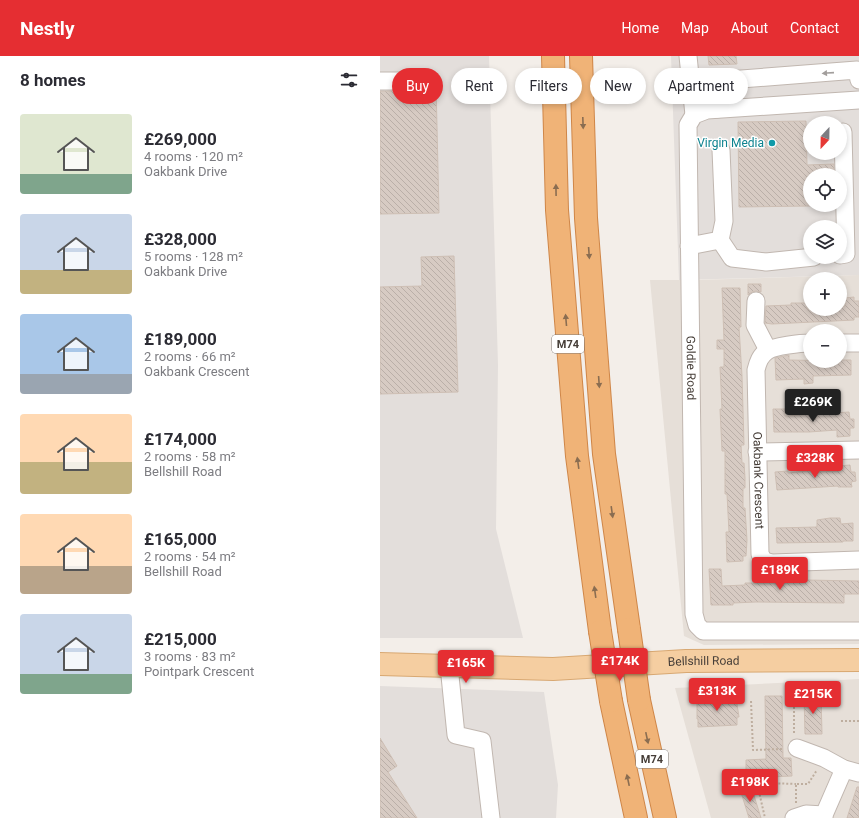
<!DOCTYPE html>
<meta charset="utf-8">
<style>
body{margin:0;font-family:Roboto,sans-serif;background:#f2f2f3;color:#2b2b33;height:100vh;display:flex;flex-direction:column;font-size:15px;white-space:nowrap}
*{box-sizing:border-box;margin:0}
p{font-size:13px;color:#7c7c81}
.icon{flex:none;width:22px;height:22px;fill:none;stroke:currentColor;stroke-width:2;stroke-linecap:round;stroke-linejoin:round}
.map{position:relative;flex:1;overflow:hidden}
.sheet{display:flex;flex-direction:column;background:#fff;width:380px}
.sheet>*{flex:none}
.guide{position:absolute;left:12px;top:12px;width:380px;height:36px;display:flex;gap:8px}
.needle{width:26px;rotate:202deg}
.controls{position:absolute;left:423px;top:60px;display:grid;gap:8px}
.controls a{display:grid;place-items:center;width:44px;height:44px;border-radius:50%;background:#fff;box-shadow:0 2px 6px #0003;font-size:20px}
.price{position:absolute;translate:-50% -34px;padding:0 9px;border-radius:4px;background:#e52e32;color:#fff;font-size:13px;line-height:26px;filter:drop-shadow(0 1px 2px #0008)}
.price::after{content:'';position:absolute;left:50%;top:24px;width:12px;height:9px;margin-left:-6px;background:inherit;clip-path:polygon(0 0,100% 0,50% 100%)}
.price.on{background:#222;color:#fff}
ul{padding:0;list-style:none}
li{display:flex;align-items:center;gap:12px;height:100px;padding:0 20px}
li span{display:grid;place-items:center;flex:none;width:112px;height:80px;border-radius:4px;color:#555}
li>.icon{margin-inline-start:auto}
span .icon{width:48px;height:48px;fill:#fffc;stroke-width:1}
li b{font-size:17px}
h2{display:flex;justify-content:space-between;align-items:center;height:48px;padding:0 20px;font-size:17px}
.chip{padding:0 14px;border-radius:18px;background:#fff;box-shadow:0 2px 6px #0003;font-size:14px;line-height:36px}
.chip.on{background:#e52e32;color:#fff}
header{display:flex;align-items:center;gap:24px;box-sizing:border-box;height:56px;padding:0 20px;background:#e52e32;color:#fff}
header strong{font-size:19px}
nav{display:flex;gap:22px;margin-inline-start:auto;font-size:14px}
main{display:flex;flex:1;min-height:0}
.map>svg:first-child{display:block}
.residential{fill:#e6dfd8;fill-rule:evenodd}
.industrial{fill:#e3dedb;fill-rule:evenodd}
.building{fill:url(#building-back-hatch);stroke:#cebfb4}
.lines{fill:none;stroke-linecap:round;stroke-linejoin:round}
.minor-casing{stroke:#c1b7b0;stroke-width:19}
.major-casing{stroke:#d8a872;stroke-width:24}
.highway-casing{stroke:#cf8648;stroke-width:24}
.path{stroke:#beae9f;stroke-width:2;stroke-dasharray:2 2;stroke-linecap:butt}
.minor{stroke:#fff;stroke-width:17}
.major{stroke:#f5cea1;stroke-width:22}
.highway{stroke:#f0b377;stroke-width:22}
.highway-bridge-casing{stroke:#cf8648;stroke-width:24;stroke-linecap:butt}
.highway-bridge{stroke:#f0b377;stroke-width:22}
.oneway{fill:#a29e9c}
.oneway2{fill:#8a6d51}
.culture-dot{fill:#0f9aa8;stroke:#fff;stroke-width:1.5}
.labels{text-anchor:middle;stroke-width:3;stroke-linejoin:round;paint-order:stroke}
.shield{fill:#fff;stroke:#7e7874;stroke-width:1}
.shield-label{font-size:11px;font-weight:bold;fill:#463e38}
.culture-label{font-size:12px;fill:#0d838f;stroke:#fff;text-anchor:end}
.street-label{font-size:12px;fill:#463e38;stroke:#fff}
</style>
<header>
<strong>Nestly</strong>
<nav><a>Home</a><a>Map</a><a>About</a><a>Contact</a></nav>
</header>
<main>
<section class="sheet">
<h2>8 homes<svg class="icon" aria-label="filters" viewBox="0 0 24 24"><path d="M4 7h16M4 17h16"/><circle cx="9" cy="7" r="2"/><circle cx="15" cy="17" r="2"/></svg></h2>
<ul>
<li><span style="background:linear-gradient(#dfe7d0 75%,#7fa58c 0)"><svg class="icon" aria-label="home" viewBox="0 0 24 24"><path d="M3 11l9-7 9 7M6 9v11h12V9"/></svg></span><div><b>£269,000</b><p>4 rooms · 120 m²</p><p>Oakbank Drive</p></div></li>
<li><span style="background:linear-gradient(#c9d6e8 70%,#c2b280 0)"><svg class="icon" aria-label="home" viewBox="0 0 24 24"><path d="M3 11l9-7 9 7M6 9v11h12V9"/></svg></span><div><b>£328,000</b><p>5 rooms · 128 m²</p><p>Oakbank Drive</p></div></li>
<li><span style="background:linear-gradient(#a9c7e8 75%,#9aa5b1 0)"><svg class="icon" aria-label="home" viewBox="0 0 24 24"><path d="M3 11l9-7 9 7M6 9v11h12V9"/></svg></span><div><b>£189,000</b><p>2 rooms · 66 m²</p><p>Oakbank Crescent</p></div></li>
<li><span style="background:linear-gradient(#ffd9b3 60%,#c2b280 0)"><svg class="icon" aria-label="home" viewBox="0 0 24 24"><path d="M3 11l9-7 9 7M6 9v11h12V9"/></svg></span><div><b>£174,000</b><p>2 rooms · 58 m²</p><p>Bellshill Road</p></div></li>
<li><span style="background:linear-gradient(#ffd9b3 65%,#b9a48a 0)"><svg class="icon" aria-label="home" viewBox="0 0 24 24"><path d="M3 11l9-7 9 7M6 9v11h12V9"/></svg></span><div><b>£165,000</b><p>2 rooms · 54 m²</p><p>Bellshill Road</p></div></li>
<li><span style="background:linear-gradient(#c9d6e8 75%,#7fa58c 0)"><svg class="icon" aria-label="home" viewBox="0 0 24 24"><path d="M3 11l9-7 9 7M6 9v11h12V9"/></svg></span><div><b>£215,000</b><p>3 rooms · 83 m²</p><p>Pointpark Crescent</p></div></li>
</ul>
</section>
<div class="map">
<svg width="479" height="762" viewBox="0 0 479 762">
<defs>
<pattern id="building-back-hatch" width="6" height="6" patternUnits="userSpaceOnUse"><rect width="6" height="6" fill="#d7cbc3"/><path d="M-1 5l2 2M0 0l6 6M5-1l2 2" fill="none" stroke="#baafa8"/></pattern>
</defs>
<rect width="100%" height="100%" fill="#f3eee9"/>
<path class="residential" d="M479 219V588L324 589 304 580 270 224H317ZM430 223H460V253H430ZM430 275H460V305H430Z
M479 623V762H331L295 632Z"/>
<path class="industrial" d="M0 0H109L118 309 116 473 143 582H0Z
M291 0H479V219L299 224ZM430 67H460V97H430ZM430 119H460V149H430ZM430 171H460V201H430Z
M0 630 164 636 178 729 176 762H0Z"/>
<path class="building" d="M328 0H356L357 8 329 9Z
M44 28H56L59 157 0 158V35H35L40 33Z
M426 65 427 109 454 108V119H430V150L359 151 358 66Z
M74 200 78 336 0 338V231L42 230 41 201Z
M368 228H381V236L376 235 372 236 368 239Z
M342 232H360L361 271H359L362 320 364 389H361L362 407H364L365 422V432H363V452H365L367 484 366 500H363V505L347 506 346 476H349L347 438H345V395H342L340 353H342L340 311H344V293H337V284H344Z
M474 241V245H479V261H474V264L392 268 385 267 386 250 411 249V247H427V253H460V250H465V242Z
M409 299V304L460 305V304H471V319L433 320V327L424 328V323L396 324 395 302Z
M393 353H405V360L469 356 470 363H474V372H470V380L457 381V374L429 376H394Z
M470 409 471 416H475L476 425 471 426 472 431H458V430L397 434 395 416 408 415V417L437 414V416L459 415V410Z
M450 462H460L461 468 473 467V485H463V486L397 487 396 472 437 471V464Z
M329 513H341L342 530 365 529V527H410V525L426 524 479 525V538H464V547L376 546 353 547V549H331Z
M441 639 442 678H425L424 640Z
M385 640H402L403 702H411L412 720 366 722V704L386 703Z
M346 641V642H356L359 661H357V669L318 671V663H317V643Z
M0 682 17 710 8 716 37 762H0Z
M371 730 381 762H369L360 733Z
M477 731H479V762H467Z"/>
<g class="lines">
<defs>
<g id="minor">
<path d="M308 0 314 59"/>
<path d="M0 25H35"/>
<path id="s1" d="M479 44 327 54 314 59 308 69 314 558 317 569 323 575H479"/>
<path d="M337 53 335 25 477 14 479 24"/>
<path d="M340 184 352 202 386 206 434 201"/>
<path d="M309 190 340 184 344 165 341 94"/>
<path d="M460 199 466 198 463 76"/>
<path d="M376 245 375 269 388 294"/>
<path id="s2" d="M430 287C421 287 394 290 387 295 380 300 378 306 376 314L380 498 384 505 392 507 479 504"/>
<path d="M460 287H479"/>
<path d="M377 396 479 394"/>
<path d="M69 610 76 679 102 685 111 762"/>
<path d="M417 692 444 702 464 713 479 717"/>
<path d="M414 762 426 758 444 759"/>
<path d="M444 762V759L464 713"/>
</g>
<g id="major">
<path id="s3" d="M0 608 173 613 306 605 479 604"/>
</g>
<path id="highway" d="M173 0 177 154 197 400 220 575
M201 0 206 162 224 398 249 573
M259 644 285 762
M231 645 256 762"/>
</defs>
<use href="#minor" class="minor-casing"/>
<use href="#major" class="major-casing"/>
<use href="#highway" class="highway-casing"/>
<path class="path" d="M371 645 373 694 403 693
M414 647V679
M461 665H479
M377 727 385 762
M343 733C370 726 389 727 416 728
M416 747V728H428L437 714"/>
<use href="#minor" class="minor"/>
<use href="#major" class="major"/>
<use href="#highway" class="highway"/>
<defs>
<path id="highway-bridge" d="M249 573 259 644
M220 575 231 645"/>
</defs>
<use href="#highway-bridge" class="highway-bridge-casing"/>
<use href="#highway-bridge" class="highway-bridge"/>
</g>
<defs><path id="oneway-solid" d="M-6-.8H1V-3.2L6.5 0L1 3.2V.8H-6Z"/></defs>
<use class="oneway" href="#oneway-solid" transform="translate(448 17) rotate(176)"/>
<g class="oneway2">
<use href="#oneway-solid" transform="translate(203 67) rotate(88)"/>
<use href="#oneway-solid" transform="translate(176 134) rotate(-91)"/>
<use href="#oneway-solid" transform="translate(209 197) rotate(86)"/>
<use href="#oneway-solid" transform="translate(186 264) rotate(-95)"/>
<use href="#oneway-solid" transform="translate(219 326) rotate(86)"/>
<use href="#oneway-solid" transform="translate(198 407) rotate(-98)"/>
<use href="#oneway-solid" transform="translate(232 456) rotate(82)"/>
<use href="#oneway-solid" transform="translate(215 536) rotate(-98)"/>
<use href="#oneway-solid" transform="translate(267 682) rotate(78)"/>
<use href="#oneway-solid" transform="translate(248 724) rotate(-102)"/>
</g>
<circle class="culture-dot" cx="392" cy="87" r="4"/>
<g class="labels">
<g class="shield">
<rect x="172" y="279" width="32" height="18" rx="3"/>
<rect x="256" y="694" width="32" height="18" rx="3"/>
</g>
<g class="shield-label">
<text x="188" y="292">M74</text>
<text x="272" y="707">M74</text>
</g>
<g class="culture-label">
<text x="384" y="91">Virgin Media</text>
</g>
<g class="street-label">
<text dy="4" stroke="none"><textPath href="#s1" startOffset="421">Goldie Road</textPath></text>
<text dy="4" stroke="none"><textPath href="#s2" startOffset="177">Oakbank Crescent</textPath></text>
<text dy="4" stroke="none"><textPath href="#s3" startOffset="324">Bellshill Road</textPath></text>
</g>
</g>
</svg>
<div class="controls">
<a><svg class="needle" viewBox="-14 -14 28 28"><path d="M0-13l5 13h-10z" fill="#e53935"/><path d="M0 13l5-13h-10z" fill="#7c7c81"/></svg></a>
<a><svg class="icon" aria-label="locate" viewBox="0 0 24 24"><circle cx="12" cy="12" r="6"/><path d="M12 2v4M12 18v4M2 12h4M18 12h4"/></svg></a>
<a><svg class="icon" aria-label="layers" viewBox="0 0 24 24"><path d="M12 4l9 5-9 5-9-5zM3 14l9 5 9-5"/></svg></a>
<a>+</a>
<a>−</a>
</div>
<b class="price on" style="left:433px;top:367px">£269K</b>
<b class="price" style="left:435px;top:423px">£328K</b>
<b class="price" style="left:400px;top:535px">£189K</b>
<b class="price" style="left:240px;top:626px">£174K</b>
<b class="price" style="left:86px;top:628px">£165K</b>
<b class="price" style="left:337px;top:656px">£313K</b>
<b class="price" style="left:433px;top:659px">£215K</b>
<b class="price" style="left:370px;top:747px">£198K</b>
<div class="guide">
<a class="chip on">Buy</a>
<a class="chip">Rent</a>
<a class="chip">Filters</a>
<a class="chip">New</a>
<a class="chip">Apartment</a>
</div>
</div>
</main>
